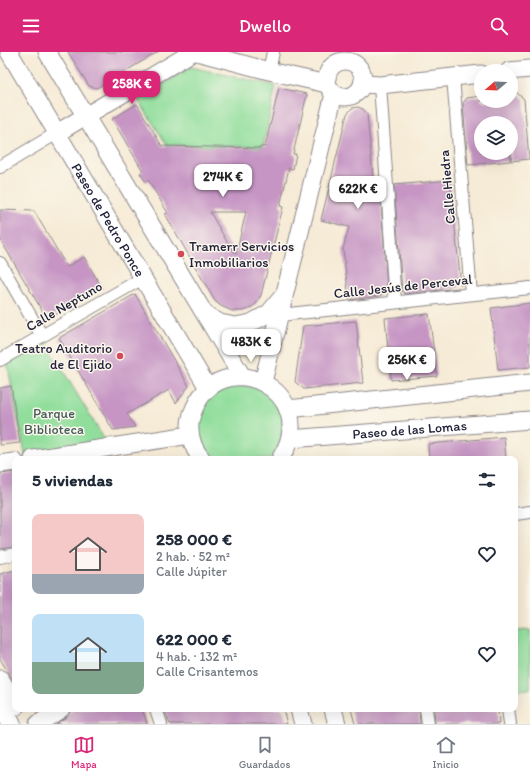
<!DOCTYPE html>
<html lang="es">
<meta charset="utf-8">
<style>
body{margin:0;font-family:Itim,sans-serif;background:#f2f2f3;color:#1f2937;height:100vh;display:flex;flex-direction:column;font-size:15px;white-space:nowrap}
*{box-sizing:border-box;margin:0}
p{font-size:13px;color:#747a83}
.icon{flex:none;width:22px;height:22px;fill:none;stroke:currentColor;stroke-width:2;stroke-linecap:round;stroke-linejoin:round}
.map{position:relative;flex:1;overflow:hidden}
.drawer{position:absolute;left:12px;top:404px;width:506px;height:256px;display:flex;flex-direction:column;background:#fff;border-radius:8px;box-shadow:0 4px 16px #0002}
.drawer>*{flex:none}
.needle{width:26px;rotate:251deg}
.tools{position:absolute;left:474px;top:12px;display:grid;gap:8px}
.tools a{display:grid;place-items:center;width:44px;height:44px;border-radius:50%;background:#fff;box-shadow:0 4px 16px #0002;font-size:20px}
.price{position:absolute;translate:-50% -34px;padding:0 9px;border-radius:8px;background:#fff;color:#222;font-size:13px;line-height:26px;filter:drop-shadow(0 1px 2px #0008)}
.price::after{content:'';position:absolute;left:50%;top:24px;width:12px;height:9px;margin-left:-6px;background:inherit;clip-path:polygon(0 0,100% 0,50% 100%)}
.price.on{background:#db2777;color:#fff}
ul{padding:0;list-style:none}
li{display:flex;align-items:center;gap:12px;height:100px;padding:0 20px}
li span{display:grid;place-items:center;flex:none;width:112px;height:80px;border-radius:8px;color:#555}
li>.icon{margin-inline-start:auto}
span .icon{width:48px;height:48px;fill:#fffc;stroke-width:1}
li b{font-size:17px}
h2{display:flex;justify-content:space-between;align-items:center;height:48px;padding:0 20px;font-size:17px}
header{display:flex;justify-content:space-between;align-items:center;height:52px;padding:0 20px;background:#db2777;color:#fff;font-size:18px;font-weight:600}
.menu{display:flex;justify-content:space-around;align-items:center;height:56px;border-top:1px solid #e0e1e3;background:#fff;font-size:11px;color:#747a83}
.menu a{display:grid;justify-items:center;gap:2px}
.menu .on{color:#db2777}
.map>svg:first-child{display:block}
.green{fill:#91de9c;stroke:#5a806c}
.building{fill:#c695c4;fill-rule:evenodd}
.lines{fill:none;stroke-linecap:round;stroke-linejoin:round}
.street-casing{stroke:#8c8688;stroke-width:14}
.secondary-casing{stroke:#8c8688;stroke-width:19}
.primary-casing{stroke:#8c8688;stroke-width:21}
.street{stroke:#fff;stroke-width:12}
.secondary{stroke:#fff;stroke-width:17}
.primary{stroke:#fff;stroke-width:19}
.poi-dot{fill:#d1495b;stroke:#fbf7ec;stroke-width:1.5}
.labels{text-anchor:middle;stroke-width:3;stroke-linejoin:round;paint-order:stroke}
.street-label{font-size:14px;fill:#22223b;stroke:#fbf7ec}
.poi-label{font-size:14px;fill:#22223b;stroke:#fbf7ec;text-anchor:start}
.park-label{font-size:14px;fill:#435a58;stroke:#fbf7ec}
</style>
<header><svg class="icon" aria-label="menu" viewBox="0 0 24 24"><path d="M4 6h16M4 12h16M4 18h16"/></svg>Dwello<svg class="icon" aria-label="search" viewBox="0 0 24 24"><circle cx="10" cy="10" r="6"/><path d="M15 15l6 6"/></svg></header>
<div class="map">
<svg width="530" height="672" viewBox="0 0 530 672">
<rect width="100%" height="100%" fill="#fbf7ec"/>
<filter id="ink" filterUnits="userSpaceOnUse"><feTurbulence type="fractalNoise" baseFrequency=".025" numOctaves="2"/><feDisplacementMap in="SourceGraphic" scale="8" xChannelSelector="R" yChannelSelector="G"/><feConvolveMatrix kernelMatrix="1 2 1 2 8 2 1 2 1" color-interpolation-filters="sRGB"/></filter>
<filter id="wash" filterUnits="userSpaceOnUse"><feTurbulence type="fractalNoise" baseFrequency=".012" numOctaves="4" result="noise"/><feDisplacementMap in="SourceGraphic" scale="16" xChannelSelector="R" yChannelSelector="G"/><feGaussianBlur stdDeviation="0.9" result="paint"/><feColorMatrix in="noise" values="0 0 0 0 0 0 0 0 0 0 0 0 0 0 0 0 0 1.4 0 .05"/><feComposite in="paint" operator="in"/></filter>
<g filter="url(#wash)">
<rect width="100%" height="100%" fill="#f6ebd6"/>
<path class="green" d="M191 15 276 34 263 95 167 93 138 48Z
M42 284 109 395 26 407 6 305Z
M234 331 262 337 282 360 285 375 275 403 270 407H210L197 382V368L209 343Z
M530 578V637L515 638V579Z"/>
<g id="blocks">
<path class="building" d="M68 0H158L97 36 89 34Z
M279 36 307 42 293 102H296L293 117 289 116 280 154 283 155 261 243 256 252 249 257 242 259H232L221 254 215 249 165 162 168 161 148 128 146 130 140 121 143 119 112 67 137 52 162 94 261 96 262 94 265 95ZM210 160H246L236 202 226 188Z
M511 36 524 47 529 107 511 109V71H481V101H510V109L468 113 463 51 467 46 481 44V49H511Z
M358 55 363 57 367 62 374 135H380L387 236 380 244 349 248 343 197 349 175 321 168 347 62 352 56Z
M450 128 461 233 458 236 405 242 402 239 394 133Z
M0 158 34 159 67 215 84 205 102 236 53 264 44 262 0 187Z
M135 242 189 334 176 351 169 338 127 362 135 375 113 378 59 286Z
M530 251V315L498 318 491 256Z
M429 262 437 324 391 328 385 266Z
M356 269 363 331 304 337 295 330 303 274Z
M11 334 20 391 0 393V336Z
M504 385 506 407H429L428 392Z
M15 420V495L0 497V422Z
M15 518V631L0 607V522Z
M75 657H142L147 672H56L66 665 70 660Z
M164 657H283L287 672H170Z
M351 657H419L420 672H355Z
M434 657H498L499 672H435Z"/>
</g>
</g>
<g filter="url(#ink)">
<use href="#blocks" fill-opacity="0" stroke="#8c8688" stroke-width="1"/>
<g class="lines">
<defs>
<path id="street" d="M269 19 273 0
M453 25 471 242
M380 33 395 250
M0 115 57 81
M0 211 42 284
M280 263 530 236
M0 308 143 226
M515 462 530 460
M0 505 15 502
M156 657 161 672
M426 657 428 672
M508 657 510 672"/>
<g id="secondary">
<path id="s1" d="M9 0 208 336"/>
<path d="M47 0 242 324"/>
<path d="M197 0 269 19 327 32"/>
<circle cx="345" cy="27" r="18"/>
<path d="M509 19 530 17"/>
<path d="M363 32 380 33 481 22"/>
<path d="M57 81 193 0"/>
<path d="M206 263 220 271 235 274 251 271 269 261 283 244"/>
<path d="M263 330 334 42"/>
<path d="M288 357 530 331"/>
<path id="s2" d="M290 387 530 368"/>
<path d="M33 407 190 383"/>
<path d="M202 407C191 395 187 377 192 362 219 286 325 340 280 407"/>
<path d="M0 412 15 410"/>
<path d="M299 657 303 672"/>
<path d="M333 657 337 672"/>
<path d="M38 672 61 657"/>
</g>
<path id="primary" d="M0 628 15 654
M0 653 11 672"/>
</defs>
<use href="#street" class="street-casing"/>
<use href="#secondary" class="secondary-casing"/>
<use href="#primary" class="primary-casing"/>
<use href="#street" class="street"/>
<use href="#secondary" class="secondary"/>
<use href="#primary" class="primary"/>
</g>
</g>
<g class="poi-dot">
<circle cx="181" cy="202" r="4"/>
<circle cx="120" cy="304" r="4"/>
</g>
<g class="labels">
<g class="street-label">
<text transform="translate(447 135) rotate(-95)" y="5">Calle Hiedra</text>
<text dy="5" stroke="none"><textPath href="#s1" startOffset="195">Paseo de Pedro Ponce</textPath></text>
<text transform="translate(403 234) rotate(-6)" y="5">Calle Jesús de Perceval</text>
<text transform="translate(64 254) rotate(-30)" y="5">Calle Neptuno</text>
<text dy="5" stroke="none"><textPath href="#s2" startOffset="120">Paseo de las Lomas</textPath></text>
</g>
<g class="poi-label">
<text x="189" y="199">Tramerr Servicios<tspan x="189" dy="16">Inmobiliarios</tspan></text>
<text x="112" y="301" text-anchor="end">Teatro Auditorio<tspan x="112" dy="16">de El Ejido</tspan></text>
</g>
<g class="park-label">
<text x="54" y="366">Parque<tspan x="54" dy="16">Biblioteca</tspan></text>
</g>
</g>
</svg>
<div class="tools">
<a><svg class="needle" viewBox="-14 -14 28 28"><path d="M0-13l5 13h-10z" fill="#e53935"/><path d="M0 13l5-13h-10z" fill="#747a83"/></svg></a>
<a><svg class="icon" aria-label="layers" viewBox="0 0 24 24"><path d="M12 4l9 5-9 5-9-5zM3 14l9 5 9-5"/></svg></a>
</div>
<b class="price on" style="left:132px;top:53px">258K €</b>
<b class="price" style="left:223px;top:146px">274K €</b>
<b class="price" style="left:358px;top:158px">622K €</b>
<b class="price" style="left:251px;top:311px">483K €</b>
<b class="price" style="left:407px;top:329px">256K €</b>
<section class="drawer">
<h2>5 viviendas<svg class="icon" aria-label="filters" viewBox="0 0 24 24"><path d="M4 7h16M4 17h16"/><circle cx="9" cy="7" r="2"/><circle cx="15" cy="17" r="2"/></svg></h2>
<ul>
<li><span style="background:linear-gradient(#f6c9c9 75%,#9aa5b1 0)"><svg class="icon" aria-label="home" viewBox="0 0 24 24"><path d="M3 11l9-7 9 7M6 9v11h12V9"/></svg></span><div><b>258 000 €</b><p>2 hab. · 52 m²</p><p>Calle Júpiter</p></div><svg class="icon" aria-label="heart" viewBox="0 0 24 24"><path d="M12 20l-8-8c-3-5 5-10 8-4 3-6 11-1 8 4z"/></svg></li>
<li><span style="background:linear-gradient(#bfe0f5 60%,#7fa58c 0)"><svg class="icon" aria-label="home" viewBox="0 0 24 24"><path d="M3 11l9-7 9 7M6 9v11h12V9"/></svg></span><div><b>622 000 €</b><p>4 hab. · 132 m²</p><p>Calle Crisantemos</p></div><svg class="icon" aria-label="heart" viewBox="0 0 24 24"><path d="M12 20l-8-8c-3-5 5-10 8-4 3-6 11-1 8 4z"/></svg></li>
</ul>
</section>
</div>
<nav class="menu">
<a class="on"><svg class="icon" aria-label="map" viewBox="0 0 24 24"><path d="M3 6l6-2 6 2 6-2v14l-6 2-6-2-6 2zM9 4v14M15 6v14"/></svg>Mapa</a>
<a><svg class="icon" aria-label="saved" viewBox="0 0 24 24"><path d="M7 4h10v16l-5-4-5 4z"/></svg>Guardados</a>
<a><svg class="icon" aria-label="home" viewBox="0 0 24 24"><path d="M3 11l9-7 9 7M6 9v11h12V9"/></svg>Inicio</a>
</nav>
